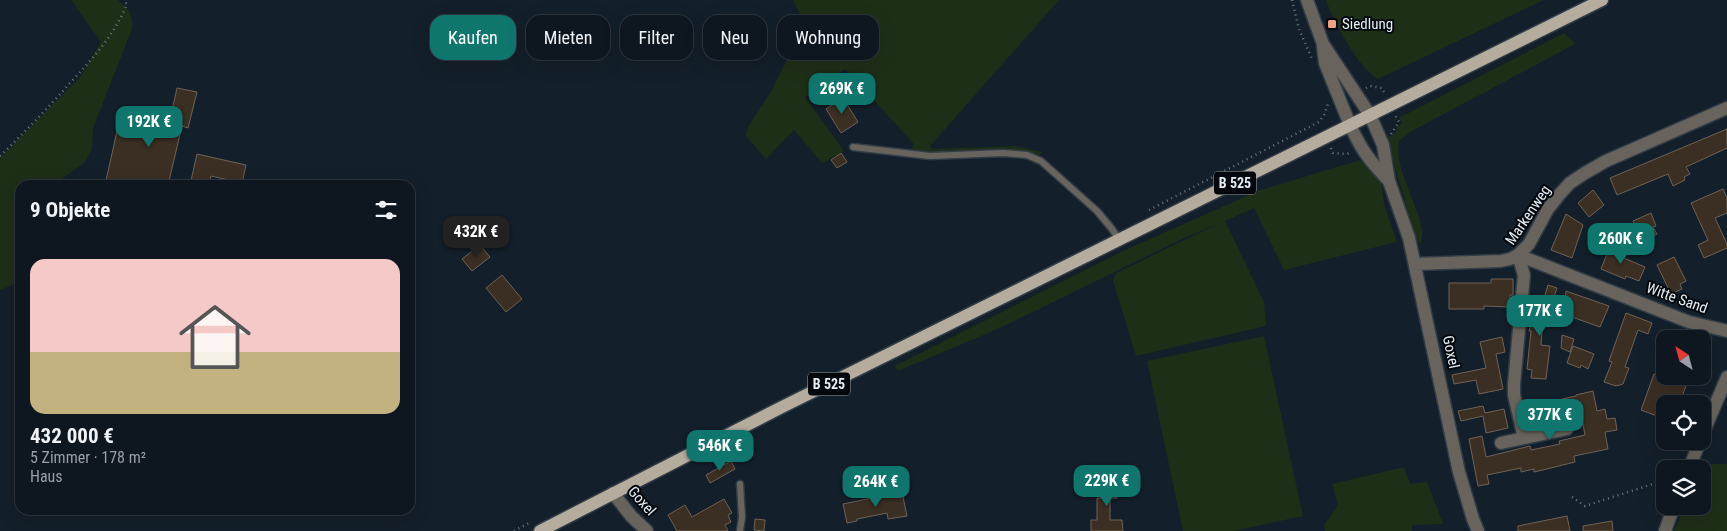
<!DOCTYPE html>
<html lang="de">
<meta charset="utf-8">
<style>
body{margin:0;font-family:"Roboto Condensed",sans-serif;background:#1c242d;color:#f1f3f6;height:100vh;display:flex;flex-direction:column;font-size:19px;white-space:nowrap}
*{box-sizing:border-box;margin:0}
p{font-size:16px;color:#9b9fa5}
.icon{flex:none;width:28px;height:28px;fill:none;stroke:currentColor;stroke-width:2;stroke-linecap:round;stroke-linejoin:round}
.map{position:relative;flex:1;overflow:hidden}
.panel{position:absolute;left:15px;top:180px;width:400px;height:335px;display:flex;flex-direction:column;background:#0e1720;border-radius:15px;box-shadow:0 5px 20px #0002,0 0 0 1px #2e363e}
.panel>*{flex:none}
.hud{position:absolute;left:430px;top:15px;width:475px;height:45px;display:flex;gap:10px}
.needle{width:32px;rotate:324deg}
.buttons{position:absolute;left:1656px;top:330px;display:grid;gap:10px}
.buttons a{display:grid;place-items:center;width:55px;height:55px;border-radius:10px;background:#0e1720;box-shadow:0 5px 20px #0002,0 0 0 1px #2e363e;font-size:25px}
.price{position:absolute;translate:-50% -42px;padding:0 11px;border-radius:10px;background:#0f766e;color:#fff;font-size:16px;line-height:32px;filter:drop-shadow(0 1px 2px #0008)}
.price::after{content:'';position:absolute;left:50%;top:30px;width:15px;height:11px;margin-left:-8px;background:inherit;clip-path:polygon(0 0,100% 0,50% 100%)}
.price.active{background:#222;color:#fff}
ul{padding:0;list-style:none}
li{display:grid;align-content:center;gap:10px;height:265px;padding:0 15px}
li span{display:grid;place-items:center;height:155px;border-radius:15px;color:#555}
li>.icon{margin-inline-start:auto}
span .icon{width:90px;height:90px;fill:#fffc;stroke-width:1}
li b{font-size:21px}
h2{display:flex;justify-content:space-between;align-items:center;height:60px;padding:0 15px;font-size:21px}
.chip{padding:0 18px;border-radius:15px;background:#0e1720;box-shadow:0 5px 20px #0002,0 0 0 1px #2e363e;font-size:18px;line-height:45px}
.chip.active{background:#0f766e;color:#fff}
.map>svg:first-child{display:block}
.green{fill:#1e2f18}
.building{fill:#3b2e23;stroke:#706255}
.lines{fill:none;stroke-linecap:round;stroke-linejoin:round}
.service-casing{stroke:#303c46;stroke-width:9}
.minor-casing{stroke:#303c46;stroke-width:15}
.tertiary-casing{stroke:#303c46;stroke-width:15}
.primary-casing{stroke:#303c46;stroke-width:15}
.path{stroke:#6d7881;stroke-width:2.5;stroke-dasharray:1 4;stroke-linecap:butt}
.service{stroke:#68645d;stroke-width:6}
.minor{stroke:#68645d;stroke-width:12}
.tertiary{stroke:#68645d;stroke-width:12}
.primary{stroke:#b5ac9e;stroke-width:12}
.poi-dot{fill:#f2a17e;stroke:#04080d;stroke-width:2}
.labels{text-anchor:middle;stroke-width:4;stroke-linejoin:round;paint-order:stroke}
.shield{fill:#04080d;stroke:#a2a9af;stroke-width:1}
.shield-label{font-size:14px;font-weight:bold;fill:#e5eef5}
.poi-label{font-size:15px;fill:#e5eef5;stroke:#04080d;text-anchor:start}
.street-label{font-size:15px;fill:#e5eef5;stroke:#04080d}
</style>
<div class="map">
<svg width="1727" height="531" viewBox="0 0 1727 531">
<rect width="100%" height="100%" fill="#131f2a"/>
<path class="green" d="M71 0H118C128 9 134 15 132 29L93 128 92 149 85 162 62 179 59 185H20V282L0 290V158L80 77 101 42Z
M793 0H1059L930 146 932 149 1016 146 1042 152 1039 155C1003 144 951 155 912 152L913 143 845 69 805 97 844 151 822 163 794 130 766 159 746 136 748 127 772 90 801 31V16Z
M1326 0H1544L1378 79C1359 69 1333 21 1326 0Z
M1564 33 1575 44 1412 131 1399 141C1394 169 1417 201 1422 229 1423 234 1421 240 1421 245 1413 232 1410 219 1406 205 1399 182 1393 160 1388 137L1396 133 1397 127 1402 123 1399 118Z
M1360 160 1381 182 1384 204 1397 242 1284 270 1254 208 1225 221 1264 302 1266 326 1136 356 1113 281 1116 273 1220 223 1184 238 1000 328 898 371 895 366 1123 251 1258 191Z
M1264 336 1303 516 1234 531H1183L1147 361Z
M1703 464H1727V531H1674L1685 506H1702V469H1701Z
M1404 467 1410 484 1427 482 1443 524 1412 525V531H1325L1324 525 1338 505 1332 484Z"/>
<path class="building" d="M177 88 197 92 188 128 182 126 168 185H105L119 122 167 133Z
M843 98 858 122 841 133 826 109Z
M1727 129V148L1686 167 1690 174 1684 177 1685 180 1673 186 1668 174 1617 195 1610 178Z
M841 153 847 162 837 168 831 160Z
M197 154 246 165 242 183 211 176 209 185H190Z
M1723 189 1727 198V213L1715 218 1727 244V248L1704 258 1698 245 1708 240 1691 203Z
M1593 190 1604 205 1589 217 1578 203Z
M1651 213 1656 226 1653 227 1657 234 1642 241 1633 221Z
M1566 214 1583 225 1572 258 1551 250Z
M1611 244 1622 249 1619 256 1645 267 1639 281 1626 276 1625 279 1601 269Z
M480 245 490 257 472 271 462 259Z
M1674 257 1686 281 1680 284 1682 289 1671 294 1657 265Z
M502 275 522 299 506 312 486 288Z
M1491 279H1513V295H1510V307L1484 306V309H1449V283H1491Z
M1548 285 1557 288 1542 332 1541 345 1550 346 1546 379 1531 378 1532 370 1527 369 1531 331H1529L1540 296 1544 298Z
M1566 291 1609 306 1600 327 1569 316 1570 314 1564 312Z
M1626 313 1652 323 1648 334 1638 330 1625 367 1629 368 1623 384 1616 386 1604 382 1612 362 1609 361Z
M1562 335 1574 339 1570 352 1561 348Z
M1502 337 1505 352 1496 354 1503 389 1479 394 1476 380 1454 384 1452 375 1486 368 1480 342Z
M1573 346 1594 354 1588 369 1581 365 1580 368 1567 363Z
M1664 356 1665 376H1690L1679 404H1665V419L1641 410 1654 374 1657 375Z
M1593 391 1597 411 1605 409 1607 419 1615 418 1617 430 1605 432 1608 449 1574 456 1575 462 1551 468 1534 472V469L1521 472V468L1487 475 1489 484 1478 486 1469 439 1482 436 1486 457 1530 446 1531 450 1560 444 1559 441 1585 435 1581 414 1557 419 1558 423 1543 426 1553 401 1576 396V395Z
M1483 406 1485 413 1504 409 1508 428 1486 433 1483 416 1461 421 1458 411Z
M1543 408 1541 426 1536 427 1532 411Z
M731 461 735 469 710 483 706 475Z
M1106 471H1117V498H1110V520H1122L1123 531H1091V520H1097V498H1102V489H1107Z
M902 492 907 516 888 519 887 513 857 519V521L847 523 843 504Z
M724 499 732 513 728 515 731 522 725 525 728 531H677L668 515 685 505 692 517Z
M1567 516 1570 531H1518V526Z
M755 519 765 520 764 531 754 530Z
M1612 521 1613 531H1583V526Z"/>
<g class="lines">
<defs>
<path id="service" d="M853 147 930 156 1003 153 1027 155 1041 161 1097 211 1112 229 1120 241
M740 484 742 517 740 531"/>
<path id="minor" d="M1370 115 1383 145 1389 181 1409 238 1459 472 1473 519 1478 531
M1350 125C1362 151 1369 160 1389 181
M1415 264 1501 261 1510 259 1518 255 1689 322 1727 331
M1702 436 1727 377
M1524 438 1514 395V384L1524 275 1518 255 1529 244 1548 209 1559 195 1570 183 1585 173 1606 161 1727 108
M1501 443 1567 429
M1689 469 1700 441
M613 493 631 516 647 531
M1665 531 1674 506"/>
<path id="tertiary" d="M1307 0 1323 44 1370 115
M1323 47 1325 63 1350 125"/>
<path id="primary" d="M540 531 782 407 1602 0"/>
</defs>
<use href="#service" class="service-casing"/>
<use href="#minor" class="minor-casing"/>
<use href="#tertiary" class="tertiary-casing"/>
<use href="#primary" class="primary-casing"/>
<path class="path" d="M1292 0 1299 29 1312 59
M1366 88 1370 86 1382 88 1385 94
M1391 134 1399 122 1395 115
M1331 148 1333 153 1347 154 1352 152
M0 156C24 133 47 109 69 84 92 59 114 36 127 4L123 0
M1149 210 1319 122 1324 115 1328 104
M1572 497 1585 506 1665 480
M514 531 531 522"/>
<use href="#service" class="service"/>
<use href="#minor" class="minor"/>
<use href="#tertiary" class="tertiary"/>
<use href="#primary" class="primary"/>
</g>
<rect class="poi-dot" x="1327" y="19" width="10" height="10" rx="2.5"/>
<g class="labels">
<g class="shield">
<rect x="1214" y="171.5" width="42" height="23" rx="4"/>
<rect x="808" y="372.5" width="42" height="23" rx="4"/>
</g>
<g class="shield-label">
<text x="1235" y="188">B 525</text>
<text x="829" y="389">B 525</text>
</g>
<g class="poi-label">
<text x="1342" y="29">Siedlung</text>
</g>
<g class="street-label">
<text transform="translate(1528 215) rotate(-56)" y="5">Markenweg</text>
<text transform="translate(1677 298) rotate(20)" y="5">Witte Sand</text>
<text transform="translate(1451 352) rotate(78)" y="5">Goxel</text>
<text transform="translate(642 501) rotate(48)" y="5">Goxel</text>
</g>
</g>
</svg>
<div class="buttons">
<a><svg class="needle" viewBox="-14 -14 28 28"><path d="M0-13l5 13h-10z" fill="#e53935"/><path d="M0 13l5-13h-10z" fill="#9b9fa5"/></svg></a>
<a><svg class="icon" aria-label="locate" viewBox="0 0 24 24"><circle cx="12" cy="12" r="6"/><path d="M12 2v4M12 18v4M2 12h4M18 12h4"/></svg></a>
<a><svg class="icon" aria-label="layers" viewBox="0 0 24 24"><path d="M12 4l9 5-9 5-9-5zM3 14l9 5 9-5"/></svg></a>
</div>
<b class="price" style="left:842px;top:115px">269K €</b>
<b class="price" style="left:149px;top:148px">192K €</b>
<b class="price active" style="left:476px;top:258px">432K €</b>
<b class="price" style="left:1621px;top:265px">260K €</b>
<b class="price" style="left:1540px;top:337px">177K €</b>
<b class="price" style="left:1550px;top:441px">377K €</b>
<b class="price" style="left:720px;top:472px">546K €</b>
<b class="price" style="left:1107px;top:507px">229K €</b>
<b class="price" style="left:876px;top:508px">264K €</b>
<div class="hud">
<a class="chip active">Kaufen</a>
<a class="chip">Mieten</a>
<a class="chip">Filter</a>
<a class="chip">Neu</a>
<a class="chip">Wohnung</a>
</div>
<section class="panel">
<h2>9 Objekte<svg class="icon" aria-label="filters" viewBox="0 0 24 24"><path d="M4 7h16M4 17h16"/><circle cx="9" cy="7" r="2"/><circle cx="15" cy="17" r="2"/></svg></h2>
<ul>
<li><span style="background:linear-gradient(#f6c9c9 60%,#c2b280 0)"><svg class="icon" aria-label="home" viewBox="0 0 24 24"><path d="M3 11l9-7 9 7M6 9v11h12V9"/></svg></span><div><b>432 000 €</b><p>5 Zimmer · 178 m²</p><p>Haus</p></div></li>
</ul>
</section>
</div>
